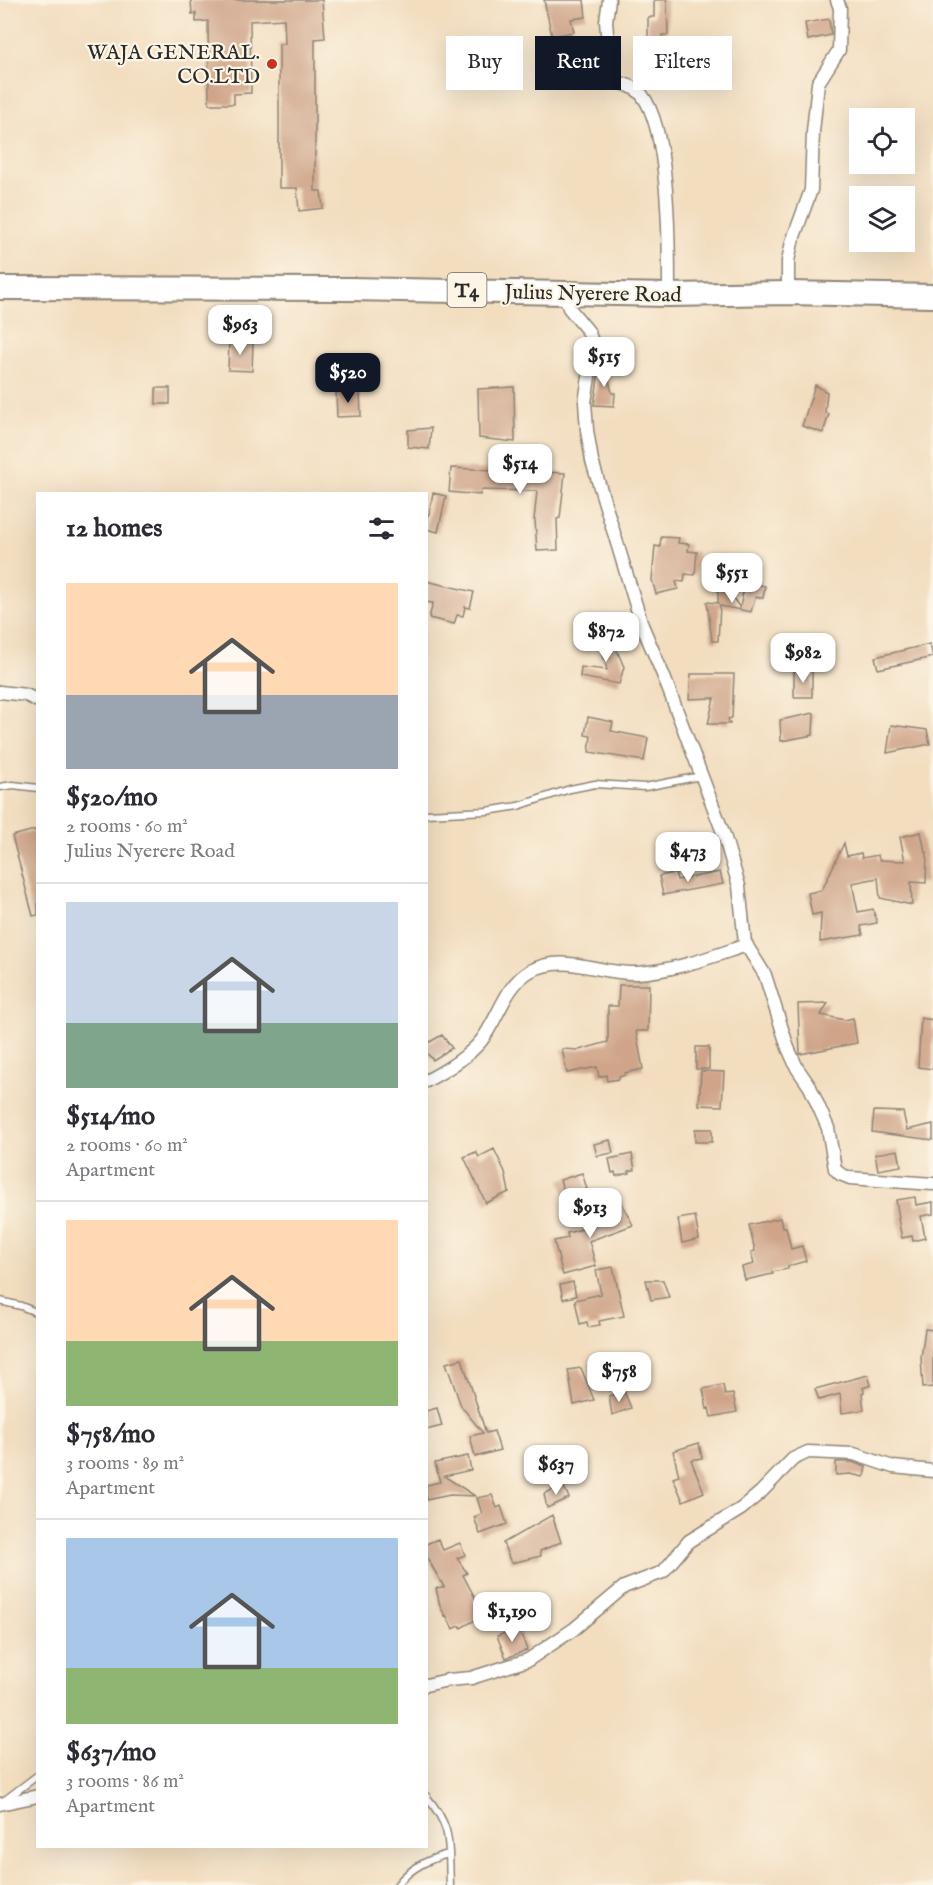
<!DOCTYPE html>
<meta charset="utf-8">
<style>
body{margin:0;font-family:"IM FELL English",serif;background:#f7f7f7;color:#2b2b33;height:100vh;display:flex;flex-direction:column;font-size:22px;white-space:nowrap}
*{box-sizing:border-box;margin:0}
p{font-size:20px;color:#7c7c81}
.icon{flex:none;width:33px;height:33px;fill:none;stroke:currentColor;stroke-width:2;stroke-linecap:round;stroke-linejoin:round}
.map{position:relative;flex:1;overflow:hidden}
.drawer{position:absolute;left:36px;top:492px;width:392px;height:1356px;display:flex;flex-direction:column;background:#fff;border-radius:0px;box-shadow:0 6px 24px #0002}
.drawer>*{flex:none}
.top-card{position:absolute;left:446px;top:36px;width:398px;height:54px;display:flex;gap:12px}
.controls{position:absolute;left:849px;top:108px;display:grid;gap:12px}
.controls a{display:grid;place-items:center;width:66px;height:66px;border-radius:0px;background:#fff;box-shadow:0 6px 24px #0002;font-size:30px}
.price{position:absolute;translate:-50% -51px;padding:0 14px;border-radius:12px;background:#fff;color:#222;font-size:20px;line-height:39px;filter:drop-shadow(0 2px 3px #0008)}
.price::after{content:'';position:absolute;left:50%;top:36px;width:18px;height:14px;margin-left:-9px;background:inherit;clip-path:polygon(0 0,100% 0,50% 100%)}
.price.on{background:#111827;color:#fff}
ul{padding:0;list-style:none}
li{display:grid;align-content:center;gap:12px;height:318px;padding:0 30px}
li+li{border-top:2px solid #e1e1e2}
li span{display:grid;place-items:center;height:186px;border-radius:0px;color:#555}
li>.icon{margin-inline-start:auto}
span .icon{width:108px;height:108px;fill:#fffc;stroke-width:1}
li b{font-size:26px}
h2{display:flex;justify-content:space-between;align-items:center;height:72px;padding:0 30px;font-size:26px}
.tag{padding:0 21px;border-radius:0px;background:#fff;box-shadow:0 6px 24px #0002;font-size:21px;line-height:54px}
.tag.on{background:#111827;color:#fff}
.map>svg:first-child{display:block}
.building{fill:#cfa489}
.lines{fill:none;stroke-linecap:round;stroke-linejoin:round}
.lane-casing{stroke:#8e8475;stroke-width:9}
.street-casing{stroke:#8e8475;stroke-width:15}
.highway-casing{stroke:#8e8475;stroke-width:26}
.lane{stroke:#fff;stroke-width:6}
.street{stroke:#fff;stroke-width:12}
.highway{stroke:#fff;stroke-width:22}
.poi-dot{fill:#c8321e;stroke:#fcf5e5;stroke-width:2}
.labels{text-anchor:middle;stroke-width:4.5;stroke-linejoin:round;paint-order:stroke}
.shield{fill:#fcf5e5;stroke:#6a6863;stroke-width:1.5}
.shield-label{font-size:20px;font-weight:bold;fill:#2b2b2b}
.poi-label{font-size:21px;fill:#2b2b2b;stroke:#fcf5e5;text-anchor:end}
.street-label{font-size:21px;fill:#2b2b2b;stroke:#fcf5e5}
</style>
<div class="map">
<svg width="933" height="1885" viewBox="0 0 933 1885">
<rect width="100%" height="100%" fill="#fcf5e5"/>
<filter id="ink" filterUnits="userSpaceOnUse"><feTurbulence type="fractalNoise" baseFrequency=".0167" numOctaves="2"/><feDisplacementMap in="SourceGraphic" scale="12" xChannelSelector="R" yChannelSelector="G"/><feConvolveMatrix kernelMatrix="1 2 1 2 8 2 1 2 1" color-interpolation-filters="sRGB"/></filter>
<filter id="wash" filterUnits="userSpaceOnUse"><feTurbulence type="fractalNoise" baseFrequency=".008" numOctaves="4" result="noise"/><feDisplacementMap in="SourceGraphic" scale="24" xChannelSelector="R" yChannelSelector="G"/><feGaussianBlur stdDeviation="1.35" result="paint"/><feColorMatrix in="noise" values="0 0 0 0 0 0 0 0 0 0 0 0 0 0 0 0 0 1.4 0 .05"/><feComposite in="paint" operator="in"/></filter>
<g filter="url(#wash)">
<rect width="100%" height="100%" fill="#f2ddbf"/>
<g id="blocks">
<path class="building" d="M191 0H322L325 38 315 39V191H321L323 208 299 211 297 188H279V44H285L284 19 250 21 251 93 234 94V104H209L208 21 196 22V13L192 14Z
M544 0H584L586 17 571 19 574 32 552 36Z
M654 0H667L668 35H662V39H648V17H654Z
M829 19 831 35 808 40 805 23Z
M229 342 253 343 252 371 228 370Z
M602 352 612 393H615L614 406 594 405Z
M815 385 827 392 825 413 829 414 823 433 802 426Z
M514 387 515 442 479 438 478 389Z
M156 388H170V404H156Z
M360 391 361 416 337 417 336 392Z
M431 428 429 449 408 447V430Z
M451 468 565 473 560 518 557 519 558 550 537 551 535 520H534L537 491 481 490 480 495 449 492Z
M433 493 446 496 438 532 426 529Z
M661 537 679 538 678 543 689 544 688 551 697 552 695 575 685 574 684 582 676 581 678 589 656 594 652 580 655 546 660 547Z
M718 576 740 608 745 582 765 586 763 598 755 597 751 612 720 606 718 641H712L707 602 718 603Z
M426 581 474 592 470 608 465 607 463 616 457 615 454 624 429 618 433 603 426 602Z
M610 634 624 667 619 684 580 677 581 667 607 670 598 636Z
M930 644 933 657 878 669 875 657Z
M794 670H812V697H794Z
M691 674H734L732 718 728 719 730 724H708L714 698 689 699Z
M814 713 813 735 781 741 780 720Z
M588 717 613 722 611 731 648 738 644 761 589 752 591 736 585 735Z
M891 725 927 730 930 744 887 753Z
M38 829V915L33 916 12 836Z
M921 832 925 852H927L926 883 911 882 912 905 880 898 878 878 852 883 858 912 873 909 877 923 861 926 863 935 820 942 821 913 812 915 808 893 822 890 844 843 847 856 861 853 862 858 878 855 879 860 905 861 900 837Z
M720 872 723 884 663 895 659 876 675 873 677 880Z
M619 985H649L648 1031H636L643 1069 625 1073V1075L619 1077V1079L607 1081 606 1075 599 1077 597 1067 567 1073 562 1049 579 1050 608 1042V1006H618Z
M828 1003 821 1015 845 1020 853 1018 857 1043 800 1054 798 1004Z
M921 1018 933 1020V1069L918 1067Z
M442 1035 452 1048 433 1060 426 1052V1044Z
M696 1047H709V1069H696Z
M701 1071 724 1072 722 1106 699 1105Z
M874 1111 903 1112 907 1130 933 1124V1140L872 1132Z
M695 1129H712V1142H695Z
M610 1140 613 1153 597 1156 594 1144Z
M494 1149 505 1172 509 1192 486 1203 464 1157 476 1152 479 1157Z
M898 1150 901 1166 878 1170 875 1154Z
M632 1154 635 1170 629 1171 630 1173 616 1176 615 1172 612 1173 609 1159Z
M582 1173 587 1189 565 1195 560 1180Z
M915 1197 916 1205 933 1202V1214L921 1216 925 1238 913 1241 912 1236 902 1238 898 1219 899 1218 896 1200Z
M620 1200 633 1225 589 1241 596 1266 563 1275 554 1241 568 1238 567 1233 594 1226 592 1216Z
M695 1216 699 1239 682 1243 678 1219Z
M780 1218 782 1227H786L791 1249 802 1246 806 1261 788 1266V1269L772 1272 773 1274 745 1280 742 1267 754 1264 751 1252 755 1251 749 1225Z
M613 1267 624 1316 599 1321 600 1325 588 1327 587 1322 580 1324 575 1300 601 1294 596 1270Z
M646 1280H663L669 1297 651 1300Z
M573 1282 576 1296 563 1299 560 1285Z
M925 1329 933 1330V1387L923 1388 921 1358Z
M462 1359 486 1433 494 1431 500 1450 475 1457 470 1436 483 1433 461 1406 446 1363Z
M581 1368 594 1400 574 1405 568 1370Z
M868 1375 871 1385 863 1388 864 1392 862 1393 864 1410 842 1413 840 1394 819 1400 815 1389Z
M723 1385 725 1395 733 1394 737 1412 711 1417 709 1408 707 1409 703 1389Z
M624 1391 631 1408 612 1415 609 1396Z
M437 1408 442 1426 426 1430V1411Z
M699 1443 702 1458 691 1460 704 1492 683 1501 673 1478 679 1476 673 1451Z
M468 1456 471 1470 444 1476 475 1496 450 1495 426 1500V1485L440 1482 435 1463Z
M836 1462H852L866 1467 864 1477 850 1474 836 1475Z
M563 1485 569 1498 547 1508 544 1494Z
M492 1495 497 1508 501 1506 507 1524 480 1534 474 1517 482 1514 477 1498Z
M552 1515 561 1542 540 1551 541 1556 511 1563 503 1543Z
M438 1539 443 1550 460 1543 465 1555 457 1558 467 1573 463 1575 484 1615 461 1628 460 1626 453 1629 446 1615 445 1616 440 1606 436 1588 444 1587 426 1556V1544Z
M519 1628 527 1650 506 1658 497 1636Z"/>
</g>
</g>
<g filter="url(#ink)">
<use href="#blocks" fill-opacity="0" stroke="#8e8475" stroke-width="1.5"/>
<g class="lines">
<defs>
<path id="lane" d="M0 787 13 785 38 788
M426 814 487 811 518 806 570 789 595 784 645 787 701 776
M0 1301 21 1306 38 1313
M426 1796C454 1829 448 1845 450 1885
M5 1800 38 1775
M397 1885C409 1869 430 1858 449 1854"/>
<path id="street" d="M609 0 606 21 609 58 593 70C606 85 629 79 642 95 670 131 669 248 669 295
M564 292 569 308 588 331 594 346 585 402 587 430 592 461 642 625 664 677 724 835 739 886 745 943 765 975 788 1048 797 1068 810 1087 828 1128 835 1169 840 1174 850 1178 933 1184
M788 293V261L792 242 811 190 813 132 818 83 839 50 840 8 837 0
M0 692 26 695 38 701
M426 1081C445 1071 467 1058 481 1041 498 1020 505 985 530 971 566 952 599 975 637 973 675 971 710 957 747 945
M426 1685 448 1680 471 1678 528 1660 574 1629 624 1587 663 1572 689 1541 741 1509 761 1492 793 1459 808 1452 854 1454 893 1467 933 1471
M0 1804 38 1796"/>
<path id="highway" d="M0 288 350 289 669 295 788 293 933 296"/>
</defs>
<use href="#lane" class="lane-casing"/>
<use href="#street" class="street-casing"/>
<use href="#highway" class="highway-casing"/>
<use href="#lane" class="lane"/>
<use href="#street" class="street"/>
<use href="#highway" class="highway"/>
</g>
</g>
<circle class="poi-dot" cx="272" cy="64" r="6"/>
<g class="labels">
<rect class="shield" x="447.5" y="273" width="39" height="34" rx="4.5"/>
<g class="shield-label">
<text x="467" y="297">T4</text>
</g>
<g class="poi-label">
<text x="260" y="59">WAJA GENERAL.<tspan x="260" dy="24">CO.LTD</tspan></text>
</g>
<g class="street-label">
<text transform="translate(593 293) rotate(1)" y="7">Julius Nyerere Road</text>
</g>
</g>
</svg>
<div class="controls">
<a><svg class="icon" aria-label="locate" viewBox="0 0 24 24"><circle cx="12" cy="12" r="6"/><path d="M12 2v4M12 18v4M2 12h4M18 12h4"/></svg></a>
<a><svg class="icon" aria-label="layers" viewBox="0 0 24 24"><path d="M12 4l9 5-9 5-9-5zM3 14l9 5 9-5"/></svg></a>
</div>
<b class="price" style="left:240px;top:356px">$963</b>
<b class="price" style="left:604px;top:388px">$515</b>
<b class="price on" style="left:348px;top:404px">$520</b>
<b class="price" style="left:520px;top:495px">$514</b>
<b class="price" style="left:732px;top:604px">$551</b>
<b class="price" style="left:606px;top:663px">$872</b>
<b class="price" style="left:803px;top:684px">$982</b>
<b class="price" style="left:688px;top:883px">$473</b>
<b class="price" style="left:590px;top:1239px">$913</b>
<b class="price" style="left:619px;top:1403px">$758</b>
<b class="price" style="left:556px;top:1496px">$637</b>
<b class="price" style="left:512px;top:1643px">$1,190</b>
<div class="top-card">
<a class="tag">Buy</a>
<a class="tag on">Rent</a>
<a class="tag">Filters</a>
</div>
<section class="drawer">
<h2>12 homes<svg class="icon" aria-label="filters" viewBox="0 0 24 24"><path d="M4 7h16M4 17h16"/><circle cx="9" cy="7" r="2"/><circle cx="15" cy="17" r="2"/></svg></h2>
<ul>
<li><span style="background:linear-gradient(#ffd9b3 60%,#9aa5b1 0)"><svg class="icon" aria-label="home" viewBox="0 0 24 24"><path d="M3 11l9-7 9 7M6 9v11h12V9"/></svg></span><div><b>$520/mo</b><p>2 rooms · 60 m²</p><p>Julius Nyerere Road</p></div></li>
<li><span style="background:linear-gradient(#c9d6e8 65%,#7fa58c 0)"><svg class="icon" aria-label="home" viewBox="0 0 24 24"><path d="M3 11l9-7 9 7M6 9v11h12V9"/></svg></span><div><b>$514/mo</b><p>2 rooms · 60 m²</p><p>Apartment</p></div></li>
<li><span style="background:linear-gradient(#ffd9b3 65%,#8fb573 0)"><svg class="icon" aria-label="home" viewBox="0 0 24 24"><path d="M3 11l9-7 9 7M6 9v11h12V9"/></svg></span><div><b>$758/mo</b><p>3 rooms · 89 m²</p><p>Apartment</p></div></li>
<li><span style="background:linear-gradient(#a9c7e8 70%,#8fb573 0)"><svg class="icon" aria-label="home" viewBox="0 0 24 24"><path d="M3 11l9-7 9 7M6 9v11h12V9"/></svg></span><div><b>$637/mo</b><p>3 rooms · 86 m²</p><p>Apartment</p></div></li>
</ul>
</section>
</div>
